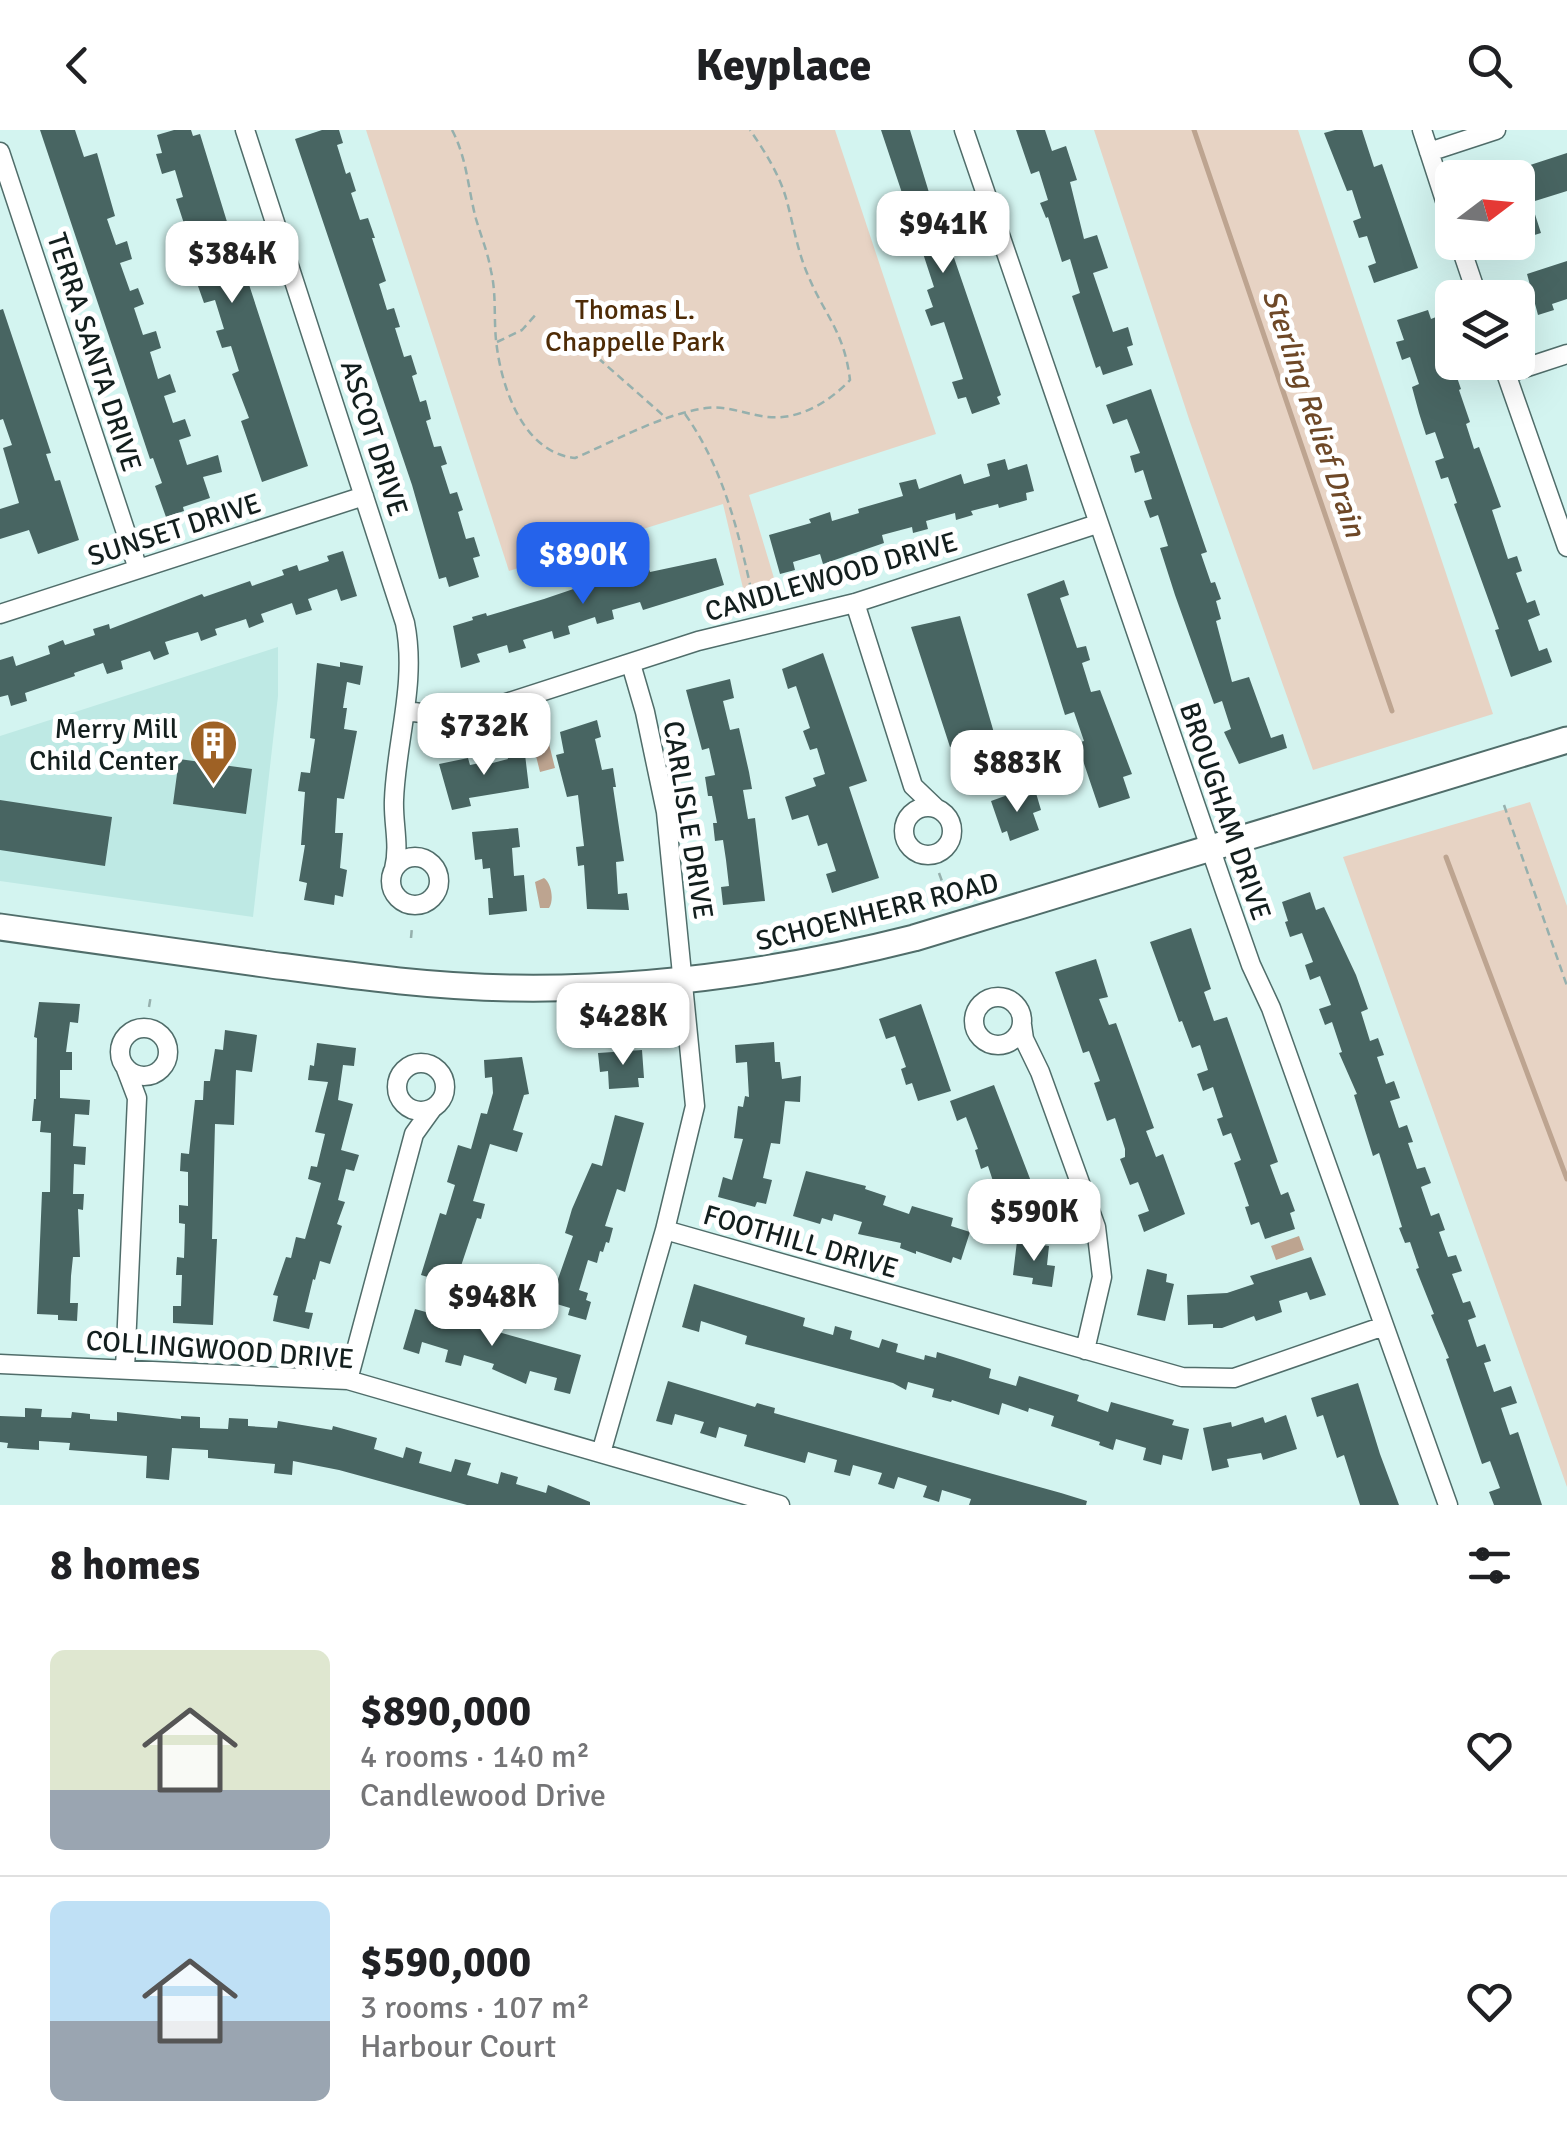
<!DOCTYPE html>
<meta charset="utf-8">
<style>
body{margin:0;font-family:Signika,sans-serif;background:#f2f2f2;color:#202124;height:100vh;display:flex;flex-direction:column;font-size:38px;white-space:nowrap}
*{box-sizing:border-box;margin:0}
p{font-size:32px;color:#757577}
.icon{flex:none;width:55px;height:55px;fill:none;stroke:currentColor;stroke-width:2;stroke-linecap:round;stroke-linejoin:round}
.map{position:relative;height:1375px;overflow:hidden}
.panel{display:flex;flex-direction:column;background:#fff;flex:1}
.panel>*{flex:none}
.needle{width:65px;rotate:74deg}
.fabs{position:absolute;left:1435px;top:30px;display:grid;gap:20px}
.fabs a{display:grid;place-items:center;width:100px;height:100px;border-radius:15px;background:#fff;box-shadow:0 10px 40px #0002;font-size:50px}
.price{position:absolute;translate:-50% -85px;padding:0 22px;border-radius:20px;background:#fff;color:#222;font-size:32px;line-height:65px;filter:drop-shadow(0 2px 5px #0008)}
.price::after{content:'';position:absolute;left:50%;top:60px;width:30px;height:22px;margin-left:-15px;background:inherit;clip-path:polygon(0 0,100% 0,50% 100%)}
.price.on{background:#2563eb;color:#fff}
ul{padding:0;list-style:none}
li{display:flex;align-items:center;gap:30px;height:250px;padding:0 50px}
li+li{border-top:2px solid #e0e0e0}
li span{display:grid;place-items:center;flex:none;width:280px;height:200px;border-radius:15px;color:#555}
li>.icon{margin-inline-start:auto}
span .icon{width:120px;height:120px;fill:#fffc;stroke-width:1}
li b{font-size:42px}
h2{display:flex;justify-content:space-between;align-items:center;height:120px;padding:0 50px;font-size:42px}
header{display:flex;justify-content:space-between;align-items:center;height:130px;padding:0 50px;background:#fff;font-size:45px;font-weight:800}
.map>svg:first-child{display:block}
.built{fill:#bee9e4}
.green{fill:#e7d3c4}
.water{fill:#bda490}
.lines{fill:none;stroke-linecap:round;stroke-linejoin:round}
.stream{stroke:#bda490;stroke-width:5}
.building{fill:#486562}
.street-casing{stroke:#506d6a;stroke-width:21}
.secondary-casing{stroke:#506d6a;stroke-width:29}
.path{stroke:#96b0ad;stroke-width:2.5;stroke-dasharray:8 5;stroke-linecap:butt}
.street{stroke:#fff;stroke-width:18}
.secondary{stroke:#fff;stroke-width:25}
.labels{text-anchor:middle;stroke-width:10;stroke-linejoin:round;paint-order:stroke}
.park-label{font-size:28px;fill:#4e2b06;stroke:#fff}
.street-label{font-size:28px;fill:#131f1e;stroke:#fff}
.poi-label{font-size:28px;fill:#131f1e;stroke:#fff;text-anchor:end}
.water-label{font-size:30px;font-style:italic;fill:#6e4827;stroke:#fff}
</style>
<header><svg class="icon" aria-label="back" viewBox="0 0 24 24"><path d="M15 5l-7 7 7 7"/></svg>Keyplace<svg class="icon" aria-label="search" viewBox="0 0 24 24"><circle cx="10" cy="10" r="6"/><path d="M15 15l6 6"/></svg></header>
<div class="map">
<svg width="1567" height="1375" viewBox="0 0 1567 1375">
<rect width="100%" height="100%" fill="#d3f4f0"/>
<path class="built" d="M278 517V566L253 787 0 751V606Z"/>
<path class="green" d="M366 0H835L936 304 749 365 780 468 747 475 723 374 509 441Z
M1094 0H1298L1493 584 1313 640 1190 292Z
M1530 672 1567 776V1357L1343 727Z"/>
<path class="water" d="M548 610 555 638 540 642 533 614Z
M544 748C552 754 554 771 549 778H540L535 752Z
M1299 1106 1304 1120 1276 1130 1271 1116Z"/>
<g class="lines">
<path class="stream" d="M1194 0 1392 581
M1446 727 1567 1049"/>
</g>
<path class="building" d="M40 0H75L84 27 97 23 115 86 107 89 116 115 127 111 132 129 120 133 130 161 138 158 144 174 134 178 143 205 156 201 161 218 150 222 158 249 170 244 176 262 164 266 173 293 185 289 191 306 179 310 187 335 218 325 222 342 203 347 210 368 183 377 184 381 166 387 155 356 162 353 153 328 150 329Z
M174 0H191L193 6 200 4 240 134 242 133 308 336 262 352 241 291 249 288 232 244 239 241 231 216 222 218 216 201 224 199 215 170 204 173 182 111 189 109 176 69 183 67 175 40 162 44 156 24 162 23 157 5Z
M322 0H339L343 13 337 15 346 44 350 42 356 61 351 63 360 90 368 88 375 108H372L386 151 379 154 387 180 394 178 400 197 395 198 404 227 411 225 417 244 412 246 420 272 426 270 431 289 426 291 434 317 441 316 447 334 441 336 450 364 457 362 463 380 458 382 466 409 474 407 480 426 473 428 479 447 449 457 446 447 439 449 412 355 295 9Z
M881 0H910L934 79 937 78 1001 265 997 267 1000 274 972 284 966 267 958 269 952 252 963 249 944 192 931 196 925 180 933 177 927 160 934 157 916 102 909 104 899 68 903 66Z
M1016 0H1045L1052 21 1066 16 1077 50 1070 52 1084 109 1097 105 1108 138 1093 143 1113 202 1128 197 1133 215 1127 217 1133 235 1103 245 1100 236 1096 238 1072 166 1080 163 1070 129 1062 132 1048 87 1046 88 1040 73 1048 70 1039 41 1031 44Z
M1335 0H1362L1374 37 1382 34 1418 138 1374 153 1368 136 1376 133 1367 106 1359 108 1353 91 1361 88 1352 60 1347 61 1324 3Z
M1567 23V61L1535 71 1532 75 1541 103 1528 107 1518 77V39Z
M1567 131V169L1552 174 1554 180 1538 185 1527 144Z
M3 179 51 323 46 324 55 351 60 350 79 410 38 424 29 400 0 409V379L19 373 3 318 12 315 3 289 0 290V180Z
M1428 180 1431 189 1436 187 1461 259 1459 260 1470 292 1466 294 1474 319 1479 317 1501 377 1492 380 1508 429 1517 426 1522 441 1516 443 1527 473 1535 470 1540 485 1528 490 1539 521 1547 518 1552 532 1511 547 1495 500 1499 499 1454 374 1457 373 1448 347 1441 349 1435 331 1444 328 1435 302 1426 305 1419 283 1412 257 1419 254 1410 227 1402 230 1396 212 1404 210 1397 190Z
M1151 259 1207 422 1201 424 1211 453 1215 452 1221 469 1216 471 1221 489 1216 491 1232 552 1249 547 1271 608 1283 604 1287 618 1239 634 1224 602 1231 599 1222 571 1214 574 1175 465 1160 418 1168 416 1158 385 1150 388 1144 371 1152 369 1143 340 1135 343 1130 326 1140 323 1127 289 1113 294 1106 275Z
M1005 329 1008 340 1027 334 1034 361 1026 363 1027 370 999 378 998 374 971 381 973 385 956 390 955 383 926 391 928 399 913 403 912 397 882 405 884 413 823 434 820 424 793 432 795 440 780 444 769 405 811 393 809 389 830 382 832 391 859 383 858 379 903 366 899 353 916 349 919 359 961 344 964 354 990 346 987 334Z
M343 421 357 466 341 471 337 459 308 469 312 480 296 485 292 473 261 484 264 492 249 498 246 489 215 499 217 505 201 511 198 502 165 512 169 524 154 530 150 521 121 531 123 539 107 544 103 533 74 543 75 546 25 563 27 571 11 576 8 565 0 567V530L13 526 16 536 50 524 48 516 63 510 65 515 95 505 93 499 109 494 110 499 202 464 204 467 250 451 252 456 284 445 282 440 297 435 299 441 329 431 327 426Z
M716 428 724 455 643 480 640 472 612 480 614 489 597 494 595 487 568 496 570 504 554 509 552 501 523 510 526 518 509 523 507 515 477 524 480 532 461 538 453 496 473 490 472 487 486 483 487 486 544 469 647 434 650 442Z
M1064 450 1069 465 1060 468 1077 518 1086 516 1090 530 1082 533 1091 562 1100 560 1132 644 1123 647 1130 668 1099 678 1077 613 1084 611 1074 582 1065 585 1027 464Z
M960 486 999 620 1010 617 1016 635 973 651 963 623 959 624 956 615 950 617 911 497Z
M823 523 867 651 849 657 879 748 832 763 826 744 836 741 827 713 818 716 808 685 792 690 785 667 816 656 813 648 825 644 817 618 810 620 803 601 810 598 796 556 788 559 782 539Z
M340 532 363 536 360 555 347 552 343 578H347L344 599 357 601 344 669 337 668 335 703H343L340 738 347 740 343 767 335 765 334 775 304 770 307 753 299 751 305 715H301L305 662 298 661 301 642 310 643 315 609 310 608 317 533 340 537Z
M730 549 734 568 723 571 730 600 739 598 749 642 752 659 743 660 748 689 755 688 765 771 723 775 721 757 729 756 726 730 723 710 715 711 713 693H717L712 666H708L705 647 715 645 709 618 702 620 686 560Z
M597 590 601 607 595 609 602 640 613 638 616 657H613L624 731 616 732 618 764 627 763 629 780 587 779 584 735 578 736 576 717 584 716 578 665 567 667 556 625 564 623 560 602Z
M524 616 529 658 469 668 471 676 452 680 439 634 468 628 470 635 480 633 481 636 508 629 506 621Z
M179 629 252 639 246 684 173 674Z
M1016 662 1019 669 1036 663 1041 680 1033 683 1039 700 1010 711 1007 701 1002 703 991 671Z
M0 670 112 687 105 736 0 720Z
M518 698 520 717 512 718 514 746 524 745 527 781 489 785 488 768H493L490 738 483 739 482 729 475 730 472 702Z
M1310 762 1316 780 1324 777 1356 845 1368 879 1361 882 1370 911 1378 908 1384 925 1377 927 1386 954 1394 951 1400 968 1390 971 1399 998 1407 995 1413 1012 1408 1013 1417 1039 1425 1037 1431 1053 1421 1057 1431 1086 1439 1083 1445 1100 1439 1102 1448 1127 1456 1125 1462 1141 1452 1144 1463 1173 1470 1171 1476 1187 1468 1190 1477 1217 1485 1214 1491 1231 1484 1233 1494 1262 1511 1256 1517 1273 1501 1278 1510 1305 1518 1302 1542 1375H1494L1489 1362 1500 1358 1490 1331 1482 1334 1446 1229 1449 1228 1431 1185 1434 1184 1416 1139 1419 1138 1410 1112 1405 1113 1399 1098 1402 1097 1379 1023 1373 1026 1354 965 1357 964 1339 923 1342 922 1332 892 1325 895 1319 879 1331 875 1320 846 1310 850 1305 835 1313 832 1302 803 1290 807 1285 792 1288 791 1282 772Z
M1191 798 1211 859 1204 862 1214 891 1227 887 1278 1032 1270 1035 1281 1065 1288 1062 1295 1081 1290 1083 1295 1099 1265 1109 1259 1092 1251 1095 1245 1077 1249 1076 1234 1033 1241 1030 1231 1003 1223 1006 1217 989 1223 987 1213 957 1203 961 1197 944 1208 940 1200 915 1192 918 1182 891 1179 892 1150 812Z
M1096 829 1108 867 1099 869 1109 895 1116 893 1154 998 1146 1001 1156 1027 1163 1024 1185 1084 1144 1102 1138 1085 1149 1081 1138 1052 1130 1055 1120 1029 1125 1027V1019L1115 988 1107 991 1094 953 1100 951 1089 921 1083 923 1055 842Z
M39 872 80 874 78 893 70 892 66 922H72V940H60V968L90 970 89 985 75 984 73 1016 86 1017 85 1035 74 1034 73 1064H84L83 1080 78 1079 80 1127H73L71 1146 70 1173H78L77 1191 58 1190V1185L37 1184 42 1062H50L51 1003 40 1002 41 991H32L34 969H36L37 908 34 907Z
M921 874 951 961 918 971 912 953 906 955 901 939 906 937 895 906 886 909 879 889Z
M225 900 257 905 252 942 236 940 234 995 215 994 212 1109H217L213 1195 173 1193V1176H181L182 1145H176L177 1127 184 1128 185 1094 179 1093V1075L188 1076V1042L180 1041 181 1023 189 1024 195 970H203L204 951H210L215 919 223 920Z
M774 912 775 932H780L782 949 801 946 800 972 785 971 780 1014 771 1013 763 1048 772 1050 766 1074 757 1072 755 1077 718 1067 723 1047 732 1050 743 1009 734 1008 738 976 743 977 745 966 749 967 747 932 736 933 735 915Z
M317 913 356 918 354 936 343 935 338 970 353 974 341 1020 359 1025 354 1041 346 1039 338 1070 345 1072 337 1094 342 1096 330 1134 320 1131 315 1150 313 1149 305 1182 313 1183 309 1199 273 1191 278 1166 273 1165 286 1127 291 1128 296 1107 305 1109 321 1053 308 1049 311 1036 317 1037 325 1004 315 1002 328 952 308 950 310 935 314 936Z
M642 920 644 948H638L639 957 609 959 608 941 600 942 598 923Z
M522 927 529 964 524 965 513 1000 523 1003 517 1022 490 1014 473 1071 485 1074 481 1089 477 1088 461 1136 470 1139 464 1158 421 1145 440 1083 446 1085 455 1055 447 1052 458 1015 471 1019 481 983 487 984 493 963 492 947 485 948 484 930Z
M994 955 1037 1067 1029 1070 1036 1089 1003 1103 993 1068 998 1066 988 1036 981 1039 975 1020 978 1019 966 987 957 991 950 971Z
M615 985 644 993 625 1062 617 1059 605 1096 613 1098 609 1113 606 1112 603 1122 600 1121 597 1133 588 1130 579 1160 588 1163 586 1170 591 1172 586 1190 568 1185 570 1178 550 1172 573 1106 565 1103 572 1079 592 1033 602 1036Z
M806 1041 866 1056 865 1059 886 1066 883 1075 909 1084 912 1076 953 1088 951 1096 970 1102 961 1130 953 1127 951 1133 916 1121V1124L900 1118 901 1113 858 1104 862 1092 834 1084 832 1091 822 1088 820 1094 793 1086Z
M1017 1111 1049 1116 1047 1135 1055 1136 1052 1157 1032 1154 1033 1148 1013 1145Z
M1311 1127 1326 1165 1310 1170 1307 1162 1279 1171 1282 1182 1256 1191 1254 1186 1222 1198H1213V1194L1188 1195 1187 1165 1227 1163 1254 1154 1250 1146Z
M1147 1139 1167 1144 1166 1152 1174 1154 1165 1191 1137 1185Z
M694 1154 805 1188 803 1196 833 1205 835 1196 852 1201 850 1209 879 1218 882 1209 898 1214 896 1222 924 1230 925 1225 936 1228 937 1222 963 1230 991 1239 989 1248 1016 1256 1019 1246 1079 1265 1077 1271 1108 1282 1111 1272 1174 1290 1172 1295 1189 1299 1182 1330 1163 1325 1161 1335 1143 1330 1146 1318 1116 1309 1113 1320 1099 1315 1100 1312 1051 1296 1054 1286 1029 1278 1028 1282 1002 1273 999 1285 952 1270 951 1272 932 1267 934 1259 908 1252 906 1260 893 1253 745 1214 747 1206 701 1191 699 1202 682 1197Z
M415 1179 581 1225 570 1264 554 1260 557 1248 530 1241 526 1254 492 1239 494 1234 464 1225 461 1236 445 1232 448 1220 422 1212 419 1224 403 1219Z
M668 1251 755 1277 757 1273 775 1278 774 1283 1061 1363 1087 1371 1086 1375H969L971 1369 942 1360 939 1372 923 1367 927 1356 898 1347 894 1359 878 1354 882 1343 853 1335 850 1346 834 1342 837 1330 808 1322 805 1333 744 1316 747 1305 719 1297 716 1308 700 1303 704 1292 675 1284 672 1295 656 1291Z
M1358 1253 1380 1324 1399 1375H1360L1344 1325 1337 1328 1323 1285 1317 1287 1311 1268Z
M25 1278 42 1279 41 1287 71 1288 72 1282 90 1284V1289L117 1291V1282L181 1289V1286L200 1287V1298L228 1299 229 1288 248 1289V1296L277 1298 278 1291 332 1300 333 1296 377 1308 374 1319 403 1328 406 1317 422 1322 419 1333 451 1342 455 1329 471 1333 467 1345 498 1354 501 1342 518 1347 516 1354 546 1363 548 1355 590 1372V1375H467L339 1340 293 1331 292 1345 274 1343 275 1334 208 1328V1320L172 1318 169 1350 146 1348 147 1326 69 1320 70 1313 39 1311V1320L7 1318 8 1313 0 1312V1286L25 1287Z
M1286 1285 1297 1319 1263 1330 1261 1323 1227 1329 1229 1337 1212 1341 1203 1298 1231 1292 1232 1297 1263 1287 1265 1293Z"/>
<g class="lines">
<defs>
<path id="street" d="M245 0 405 493C417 553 396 611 394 670 393 694 400 715 394 739
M964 0 1225 761 1251 835 1271 878 1448 1375
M1422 0 1452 92
M0 22 138 439
M1429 22 1496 0
M1459 112 1478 168
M1502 232 1567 417
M1506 244 1567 224
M855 473 913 656 936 678
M0 484 364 366
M405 581 455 587 494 577 698 511 855 473 1097 394
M904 701a24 24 0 1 1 48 0a24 24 0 1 1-48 0Z
M391 751a24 24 0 1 1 48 0a24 24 0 1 1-48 0Z
M974 891a24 24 0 1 1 48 0a24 24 0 1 1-48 0Z
M1022 895 1024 909 1040 942 1096 1097 1102 1147 1085 1220
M120 922a24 24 0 1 1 48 0a24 24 0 1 1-48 0Z
M397 957a24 24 0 1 1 48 0a24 24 0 1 1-48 0Z
M665 1100 1182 1247 1234 1248 1384 1196
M0 1234 348 1250 780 1375
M125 1239 137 968 126 939
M348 1250 414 1004 432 979
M601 1323 665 1100 695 976 666 682 645 582 631 534"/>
<path id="secondary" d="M0 797C88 810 176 822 264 834 347 845 430 857 514 858 650 860 783 841 914 808L1567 610"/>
</defs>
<use href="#street" class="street-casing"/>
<use href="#secondary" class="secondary-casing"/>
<path class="path" d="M452 0C467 28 468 59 476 89 481 106 488 123 491 141 497 166 493 192 497 218 503 262 525 323 575 328 617 310 660 285 706 278 727 275 747 285 768 287 800 290 829 272 850 250 844 200 824 185 807 143 797 119 793 93 786 68 779 44 764 20 750 0
M497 212 522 200 538 182
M598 228 665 287
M685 284C726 342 740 409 755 477
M1504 675 1567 856
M939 743 943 754
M411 808 412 797
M149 877 151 865"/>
<use href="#street" class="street"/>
<use href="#secondary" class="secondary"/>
</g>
<defs>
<symbol id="building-pin" viewBox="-11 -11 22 30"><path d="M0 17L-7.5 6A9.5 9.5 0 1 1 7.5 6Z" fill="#9e6125" stroke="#fff"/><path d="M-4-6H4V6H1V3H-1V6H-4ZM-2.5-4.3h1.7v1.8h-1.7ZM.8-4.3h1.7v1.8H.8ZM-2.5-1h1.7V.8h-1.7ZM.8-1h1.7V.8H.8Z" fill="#fff"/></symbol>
</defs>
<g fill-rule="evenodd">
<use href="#building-pin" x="186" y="586" width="55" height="75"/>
</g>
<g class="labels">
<g class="park-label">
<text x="635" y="189">Thomas L.<tspan x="635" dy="32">Chappelle Park</tspan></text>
</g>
<g class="street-label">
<text transform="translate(95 222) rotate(72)" y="10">TERRA SANTA DRIVE</text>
<text transform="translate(375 308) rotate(72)" y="10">ASCOT DRIVE</text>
<text transform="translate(174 399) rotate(-18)" y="10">SUNSET DRIVE</text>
<text transform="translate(831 446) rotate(-16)" y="10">CANDLEWOOD DRIVE</text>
<text transform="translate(1226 681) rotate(71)" y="10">BROUGHAM DRIVE</text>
<text transform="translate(689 690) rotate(81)" y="10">CARLISLE DRIVE</text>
<text transform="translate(877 781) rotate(-14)" y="10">SCHOENHERR ROAD</text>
<text transform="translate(801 1111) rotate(16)" y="10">FOOTHILL DRIVE</text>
<text transform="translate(220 1219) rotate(4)" y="10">COLLINGWOOD DRIVE</text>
</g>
<g class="poi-label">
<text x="178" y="608">Merry Mill<tspan x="178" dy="32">Child Center</tspan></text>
</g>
<g class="water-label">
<text transform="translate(1314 283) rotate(71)" y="10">Sterling Relief Drain</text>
</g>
</g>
</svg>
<div class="fabs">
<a><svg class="needle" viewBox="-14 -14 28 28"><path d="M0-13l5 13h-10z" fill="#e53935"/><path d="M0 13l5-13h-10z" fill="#757577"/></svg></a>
<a><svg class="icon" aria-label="layers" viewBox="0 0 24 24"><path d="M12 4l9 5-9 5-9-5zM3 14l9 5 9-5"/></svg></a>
</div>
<b class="price" style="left:943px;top:146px">$941K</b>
<b class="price" style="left:232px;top:176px">$384K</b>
<b class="price on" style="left:583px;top:477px">$890K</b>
<b class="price" style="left:484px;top:648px">$732K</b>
<b class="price" style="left:1017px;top:685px">$883K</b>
<b class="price" style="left:623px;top:938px">$428K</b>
<b class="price" style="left:1034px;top:1134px">$590K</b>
<b class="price" style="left:492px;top:1219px">$948K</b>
</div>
<section class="panel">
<h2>8 homes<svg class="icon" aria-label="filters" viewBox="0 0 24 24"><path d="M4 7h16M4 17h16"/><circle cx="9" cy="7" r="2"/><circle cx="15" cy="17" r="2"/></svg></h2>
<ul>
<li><span style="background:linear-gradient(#dfe7d0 70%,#9aa5b1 0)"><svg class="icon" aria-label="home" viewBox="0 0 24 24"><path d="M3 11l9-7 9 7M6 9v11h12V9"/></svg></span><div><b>$890,000</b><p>4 rooms · 140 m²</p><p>Candlewood Drive</p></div><svg class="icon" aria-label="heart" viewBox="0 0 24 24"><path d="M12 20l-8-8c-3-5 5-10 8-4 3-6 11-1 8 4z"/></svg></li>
<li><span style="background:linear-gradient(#bfe0f5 60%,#9aa5b1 0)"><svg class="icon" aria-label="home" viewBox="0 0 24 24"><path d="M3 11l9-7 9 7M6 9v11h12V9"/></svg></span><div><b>$590,000</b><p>3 rooms · 107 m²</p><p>Harbour Court</p></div><svg class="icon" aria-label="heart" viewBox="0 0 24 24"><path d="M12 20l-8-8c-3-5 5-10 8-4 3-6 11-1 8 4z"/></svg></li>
</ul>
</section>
